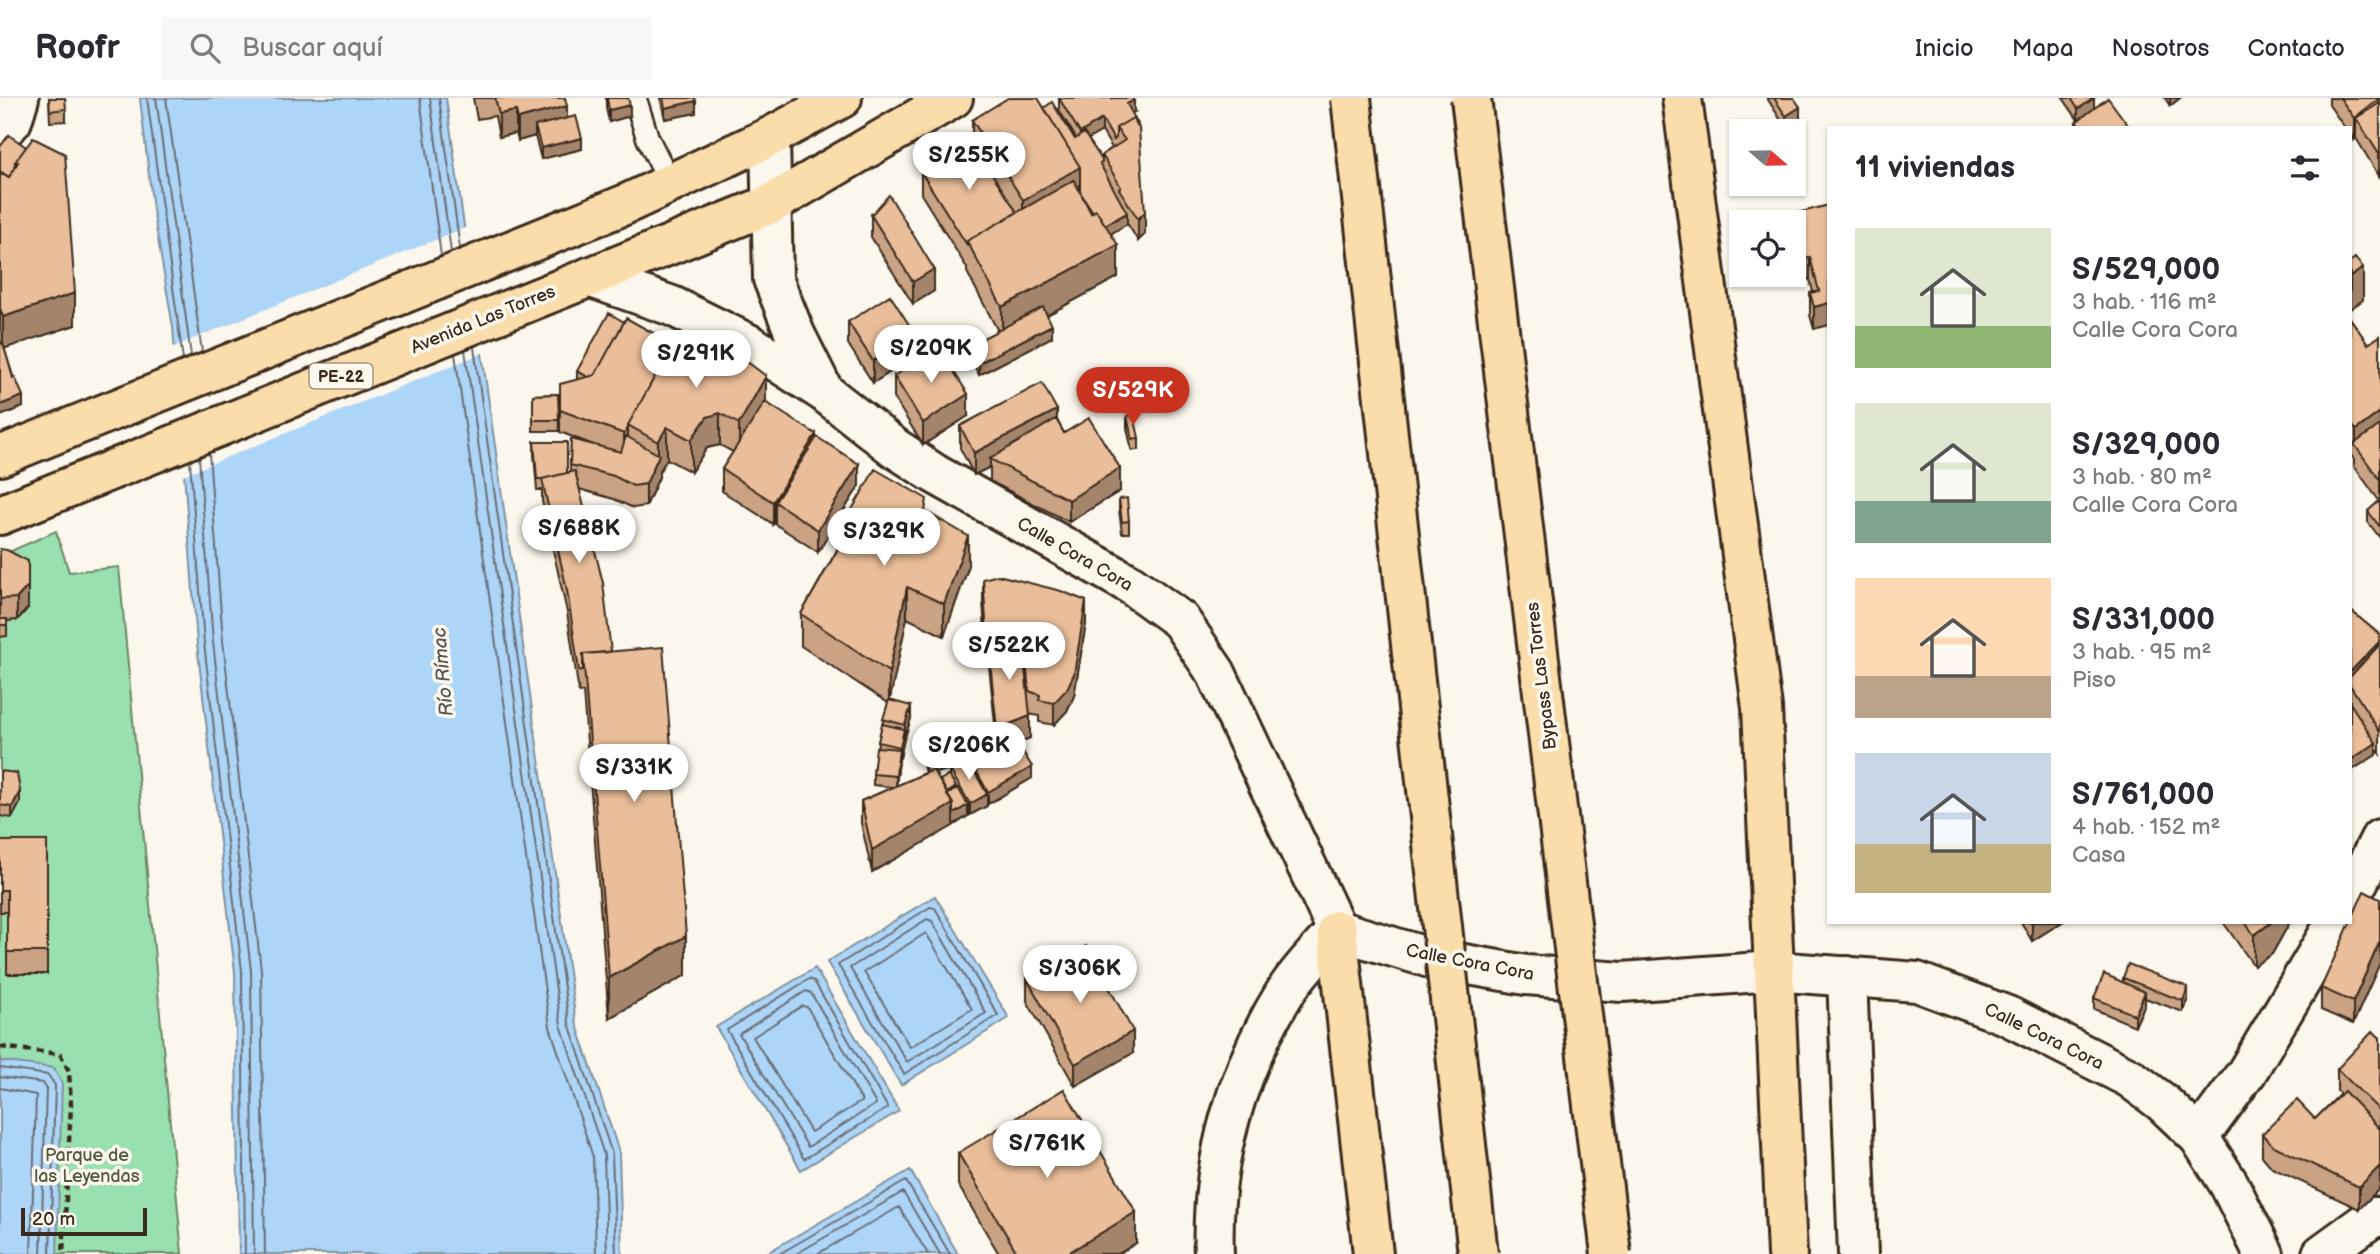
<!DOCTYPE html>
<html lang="es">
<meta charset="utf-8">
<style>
body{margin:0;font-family:"Balsamiq Sans",sans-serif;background:#f7f7f7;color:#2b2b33;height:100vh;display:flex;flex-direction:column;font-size:26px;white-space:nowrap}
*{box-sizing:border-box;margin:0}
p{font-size:23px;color:#7c7c81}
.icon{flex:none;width:38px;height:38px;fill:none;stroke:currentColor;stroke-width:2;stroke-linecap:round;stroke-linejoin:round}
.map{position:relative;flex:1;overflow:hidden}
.drawer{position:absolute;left:1827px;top:28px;width:525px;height:798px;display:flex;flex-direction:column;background:#fff;border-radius:0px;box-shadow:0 2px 5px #0004}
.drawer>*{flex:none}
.needle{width:46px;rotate:110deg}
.fabs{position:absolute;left:1729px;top:21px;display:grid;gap:14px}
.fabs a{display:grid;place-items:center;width:77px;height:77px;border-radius:0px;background:#fff;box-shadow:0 2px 5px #0004;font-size:35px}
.scale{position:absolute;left:21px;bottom:18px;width:126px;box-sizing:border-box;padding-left:7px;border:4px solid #3b2a1e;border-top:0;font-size:19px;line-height:24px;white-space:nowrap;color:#3b2a1e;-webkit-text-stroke:5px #fbf7ec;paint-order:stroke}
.price{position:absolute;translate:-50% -60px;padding:0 16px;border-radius:24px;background:#fff;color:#222;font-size:23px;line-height:46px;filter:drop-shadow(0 2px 4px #0008)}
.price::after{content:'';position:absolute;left:50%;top:42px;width:21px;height:16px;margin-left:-10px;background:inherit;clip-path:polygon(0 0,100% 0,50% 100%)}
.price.current{background:#c8321e;color:#fff}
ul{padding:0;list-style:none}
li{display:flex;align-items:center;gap:21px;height:175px;padding:0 28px}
li span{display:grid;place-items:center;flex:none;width:196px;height:140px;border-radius:0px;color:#555}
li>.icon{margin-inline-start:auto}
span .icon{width:84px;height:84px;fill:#fffc;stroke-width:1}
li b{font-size:30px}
h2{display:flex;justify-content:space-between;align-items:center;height:84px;padding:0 28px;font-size:30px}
header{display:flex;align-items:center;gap:42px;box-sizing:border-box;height:98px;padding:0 35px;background:#fff;border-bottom:2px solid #e1e1e2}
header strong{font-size:33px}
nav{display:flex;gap:38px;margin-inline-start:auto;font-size:24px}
.search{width:490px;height:63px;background:#f7f7f7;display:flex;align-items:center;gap:18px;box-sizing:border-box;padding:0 24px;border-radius:0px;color:#7c7c81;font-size:26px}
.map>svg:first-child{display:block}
.green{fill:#98e0af;stroke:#6a8566;stroke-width:2}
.water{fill:#add5f7;stroke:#7f91a0;stroke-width:2}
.pier{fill:#fbf7ec}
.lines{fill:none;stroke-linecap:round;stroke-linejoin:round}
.shore{stroke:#696e75;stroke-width:2}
.service-casing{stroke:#3b2a1e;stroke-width:26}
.minor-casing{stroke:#3b2a1e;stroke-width:44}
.tertiary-casing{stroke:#3b2a1e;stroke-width:44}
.trunk-casing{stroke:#3b2a1e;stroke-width:44}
.path{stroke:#3b2a1e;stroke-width:4.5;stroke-dasharray:7 5;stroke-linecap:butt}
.service{stroke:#fbf7ec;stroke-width:21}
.minor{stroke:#fbf7ec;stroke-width:38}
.tertiary{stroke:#fbf7ec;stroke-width:38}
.trunk{stroke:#fbddab;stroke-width:38}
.trunk-bridge-casing{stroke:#3b2a1e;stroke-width:44;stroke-linecap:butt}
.trunk-bridge{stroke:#fbddab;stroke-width:38}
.wall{fill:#c9a384;stroke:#3b2a1e;stroke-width:2;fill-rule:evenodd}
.shaded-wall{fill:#a4856c;stroke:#3b2a1e;stroke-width:2}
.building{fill:#eabe9a;stroke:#3b2a1e;stroke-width:2}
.labels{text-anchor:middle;stroke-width:7;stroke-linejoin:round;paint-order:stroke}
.shield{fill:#fbf7ec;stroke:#75685c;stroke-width:2}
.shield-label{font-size:16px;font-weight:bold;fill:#3b2a1e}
.street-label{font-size:18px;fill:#3b2a1e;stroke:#fbf7ec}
.park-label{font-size:18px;fill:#525842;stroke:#fbf7ec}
.water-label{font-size:19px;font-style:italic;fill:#585554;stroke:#fbf7ec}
</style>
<header>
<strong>Roofr</strong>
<div class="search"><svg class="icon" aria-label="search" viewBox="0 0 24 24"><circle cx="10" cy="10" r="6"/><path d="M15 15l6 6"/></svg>Buscar aquí</div>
<nav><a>Inicio</a><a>Mapa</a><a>Nosotros</a><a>Contacto</a></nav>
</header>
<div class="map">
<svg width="2380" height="1156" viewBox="0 0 2380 1156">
<rect width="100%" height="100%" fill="#fbf7ec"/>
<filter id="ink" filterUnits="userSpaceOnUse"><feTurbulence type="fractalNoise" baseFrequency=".0143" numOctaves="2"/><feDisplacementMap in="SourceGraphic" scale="14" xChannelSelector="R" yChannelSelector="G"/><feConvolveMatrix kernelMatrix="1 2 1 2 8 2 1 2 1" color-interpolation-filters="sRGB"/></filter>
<g filter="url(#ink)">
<path class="green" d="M56 433 69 474 119 469 182 1156H0V458Z"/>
<path class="water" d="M140 0H446L576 924 619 1054 622 1156H239L235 874 197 546 173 229 153 112Z
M935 798 1009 920 901 987 827 864Z
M815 870 899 1013 801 1072 716 929Z
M0 963 54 970 62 986 57 1156H0Z
M910 1072 958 1156H765Z"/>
<path class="pier" d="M467 129 485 254 181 378 171 250Z"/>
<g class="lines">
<path class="shore" d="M147 0 183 262
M156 0 191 258
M166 0 202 254
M420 0 441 158
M430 0 451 154
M439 0 460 150
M474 249 569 925 612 1056 616 1156
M465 252 561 927 604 1057 607 1156
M455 256 550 929 593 1059 596 1156
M209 355 223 543 261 872 265 1156
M199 359 213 544 251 873 254 1156
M190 363 204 545 242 873 245 1156
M930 809 935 810 998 917 904 976 838 867Z
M927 821 932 823 986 915 907 964 850 870Z
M926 835 972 911 910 949 864 874Z
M809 881 814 883 888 1010 804 1061 727 932Z
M806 893 811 895 876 1006 808 1049 739 936Z
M802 908 807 909 862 1003 811 1034 753 939Z
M0 970 48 977 55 987 50 1156
M0 979 43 985 46 990 41 1156
M0 990 36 997 31 1156
M779 1156 906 1083 950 1156
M796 1156 903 1094 940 1156
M817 1156 899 1109 928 1156"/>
<defs>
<path id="service" d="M635 0 648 41 670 85"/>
<path id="minor" d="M0 35 12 23 19 0
M2350 800 2380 741
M1847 878 1858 1156
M2199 1039 2247 974 2336 824
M1214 1156C1210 1063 1237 972 1286 893 1300 871 1321 851 1337 832
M2322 1156 2373 1119H2380"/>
<path id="tertiary" d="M770 39 773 181 795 236 823 292
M589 179 672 208 751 247 824 294 895 350 935 376 1130 486 1180 522 1216 575 1337 832 1430 860 1526 877 1622 884 1774 873 1917 884 2008 918 2130 980 2162 1004 2199 1039 2229 1086 2264 1156"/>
<path id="trunk" d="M1682 0 1762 610 1787 1156
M0 358 624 107 770 39 842 0
M0 417 771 106 953 0
M1337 832 1373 1156"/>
</defs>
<use href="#service" class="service-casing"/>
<use href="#minor" class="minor-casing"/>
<use href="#tertiary" class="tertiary-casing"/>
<use href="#trunk" class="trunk-casing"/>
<path class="path" d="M0 949 60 956 69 973 71 1007 63 1156"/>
<use href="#service" class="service"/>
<use href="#minor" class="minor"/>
<use href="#tertiary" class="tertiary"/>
<use href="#trunk" class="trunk"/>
<defs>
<path id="trunk-bridge" d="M1351 0 1478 1156
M1471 0 1611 1156"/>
</defs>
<use href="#trunk-bridge" class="trunk-bridge-casing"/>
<use href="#trunk-bridge" class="trunk-bridge"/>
</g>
<path class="wall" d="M49 0 66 11V23L50 24Z
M473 0H565L567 20 582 51 541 61 535 38 518 43 516 35 499 39 495 18 477 21Z
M606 0 630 18 609 24 606 10Z
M660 0H695L696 15 665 21Z
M1059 0 1134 14 1131 15 1138 28 1145 136 1138 143 1127 125V126L1110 136 1118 179 1047 217 1052 239 979 277 970 259V247L998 233 967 174V170L921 96V74L972 45V22L1044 10 1075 41 1076 40 1059 12ZM1102 33 1112 50 1102 57V62L1088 41Z
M1767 0H1794L1800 21 1786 30Z
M2063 0H2094V10L2130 30H2076V24L2078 22Z
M2165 0H2180L2170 8Z
M2329 0H2380L2379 78 2356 40 2354 42 2350 37V30H2345L2329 7Z
M9 37 75 227 4 250 23 309 0 318V246H1L0 242V49Z
M1829 107 1814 231 1810 217V195L1813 194 1810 181 1801 183 1794 154V124H1790V117Z
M871 117 934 193 913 206 871 139Z
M2350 220 2368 246 2380 238V404L2354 368V361L2350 356Z
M848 224 915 258 873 285 848 246Z
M577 273 766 304 816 340 859 388 818 454 775 426V423L773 426 722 393V371L733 354 720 347 707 350 691 374 667 361 659 374V379L646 408 633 410 614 401 579 391 611 554 686 877 609 920 583 594 579 595 567 514 542 403V392H537L534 356V344L567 375 570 374 571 341 596 348 560 334V286L577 282Z
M894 278 968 318 923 347 894 300Z
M558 296 559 333H533V297Z
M1127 318 1139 340V351L1132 353 1127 330Z
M1057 322 1064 335 1120 393 1069 424 990 383V369L974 377 960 350V328Z
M1119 401 1129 423V435H1122L1119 412Z
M2380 406V440L2368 424V413Z
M927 414 968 470 944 538 907 520 889 602 911 620 905 639 904 638 900 660H899L896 688 925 675 920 654V643L975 658 997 646 988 558H987L983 504V481L1086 525 1074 598 1067 613 1054 627 1039 624V618L1029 616 1030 640 1017 645 1032 680 988 706 987 703V708L970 717 968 714V718L953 728 872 774 861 725V703L893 689 873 687V676L878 644 888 605 801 548V516L837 452V438ZM952 671 950 672V679L940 684 935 675Z
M0 451 28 510 17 522 7 523V538L0 539Z
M2350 512 2380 537V656L2376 650V657L2352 672 2350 669Z
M0 673 20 705 12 720 0 718Z
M0 743H47V876H7V814H0Z
M2380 801 2353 926 2321 912V890Z
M2021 824H2062L2032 843Z
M2223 824H2290L2272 856 2254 868Z
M2123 880 2188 900 2183 914 2145 900V906L2135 928 2094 911V900L2123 885Z
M1027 881 1133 955 1075 988 1027 903Z
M2380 940V1090L2359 1111 2272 1070 2262 1058V1036L2315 1021 2340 996 2337 993V971Z
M958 1055 1136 1145 1118 1156H999L958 1087Z"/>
<path class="shaded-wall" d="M2094 0V11L2078 23V11Z
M2170 0H2180L2170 8Z
M2380 0V22L2356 20V40L2354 42V20Z
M1134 2V14L1127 18V6Z
M696 3V15L665 21V10Z
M630 7V18L609 24V12Z
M567 8V30L535 28V38L518 43V21Z
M1800 9V21L1786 30V18Z
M516 13V35L499 39V16Z
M1102 21V33L1080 46V35Z
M582 40V51L541 61V50Z
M2379 56H2380V78H2379Z
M1080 69V109L1023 142V102Z
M1145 114V136L1138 143V121Z
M1127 115V126L1102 141V129Z
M1118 147V179L1002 241V209Z
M1810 159V181L1801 183V161Z
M2363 170V202L2350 211V179Z
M934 171V193L913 206V184Z
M75 195V227L3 251V219Z
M1829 205V227L1814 231V209Z
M1052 227V239L979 277V265Z
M915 236V258L873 285V263Z
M766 278V310L739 358V326Z
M968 296V318L923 347V325Z
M23 298V309L0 318V307Z
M1057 312V335L990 361V369L974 377V355Z
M2380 314V346L2356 348V332Z
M720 315V347L707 350 691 374V342L707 319Z
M667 329V361L659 374V379L646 408V386L658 359V344Z
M628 330V352L624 358V336Z
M816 336V358L775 404V423L773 426V404Z
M859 366V388L818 454V432Z
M1120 370V393L1069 424V402Z
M968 438V470L944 538V506Z
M28 488V510L17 522V500Z
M907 489V520L889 606V574Z
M1086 503V525L1074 598 1067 613 1054 627V605Z
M2380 543V565L2350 587V574Z
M911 608V620L905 639V627Z
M1030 618V640L997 653V631Z
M904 631V642L900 660V649Z
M2376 645V657L2352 672V661Z
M899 651V663L896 690V678Z
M975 654V666L970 662V667L925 677V666Z
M1032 669V680L988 706V694Z
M20 693V705L12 720V709Z
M987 696V708L970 717V706Z
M953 706V728L872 774V752Z
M968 707V718L953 727V716Z
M2032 824H2062L2032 843Z
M2272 824H2290L2272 856 2254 868V837Z
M686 838V877L609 920V880Z
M2380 843V865L2353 926V904Z
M2188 889V900L2183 914V903Z
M2145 894V906L2135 928V917Z
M1133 933V955L1075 988V966Z
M2380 1068V1090L2359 1111V1089Z
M1136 1114V1145L1118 1156H1066Z"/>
<path class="building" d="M49 0H65L66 11 50 13Z
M495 0H565L567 8 518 21 516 13 499 16Z
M607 0H628L630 7 609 12Z
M663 0H695L696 3 665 10Z
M1008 0H1038L1080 69 1023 102 972 22Z
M1059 0H1112L1113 1 1112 0H1132L1134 2 1127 6 1138 26 1137 27 1133 20 1116 30V40L1114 42 1102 21 1080 35Z
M1774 0H1794L1800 9 1786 18Z
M2071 0H2094L2078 11Z
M2108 0 2130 30H2081L2076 24Z
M2340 0H2380L2354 20Z
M1052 4 1075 41 1084 35 1102 62V65L1100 66 1127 115 1105 127 1096 112 1093 114 1080 94V69L1044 10Z
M2380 5V56H2379L2356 20Z
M576 18 582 40 541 50 535 28Z
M1133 20 1139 30 1145 114 1138 121 1119 91 1121 89 1102 57 1125 42 1116 30Z
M9 37 26 49 15 64V70L9 79 0 73V49Z
M33 40 65 56 75 195 3 219 0 210V76L9 79 18 64H15Z
M970 42 1017 114 967 143V147L921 74Z
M1074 82 1091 115 1096 112 1118 147 1002 209 967 143Z
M889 97 934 171 913 184 871 117Z
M1829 107V205L1814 209 1810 195 1819 193 1810 159 1801 161 1794 132V124H1792L1790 117Z
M2355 160 2363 170 2350 179V164Z
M890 197 915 236 873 263 848 224Z
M1043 209 1052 227 979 265 970 247Z
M609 215 624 224 595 277 588 279 577 273Z
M626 220 673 246 628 327V330L624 336 560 312V286L595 277Z
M2350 220 2368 246 2380 238V314L2356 332 2350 324Z
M680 233 720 256 726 248 766 278 739 326 720 315 707 319 691 342 667 329 658 344 628 327Z
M3 245 13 280 15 279 23 298 0 307V246Z
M939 250 968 296 923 325 894 278Z
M1042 285 1057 312 974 355 960 328Z
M558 296 559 322H533V297Z
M765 304 816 336 773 404 722 371Z
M1134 317 1139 340 1132 341 1127 318Z
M1089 320 1120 370 1069 402 990 361 1056 321 1064 335Z
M2380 327V382L2354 346Z
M626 338 659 357 646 386 633 388 614 378 570 367 571 341 621 354Z
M817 339 859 366 818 432 775 404Z
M534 344H567V375L542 381H537Z
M875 371 927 401 925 413 968 438 944 506 907 489 889 574 801 516 843 442 837 438Z
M575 373 603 485 611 554 583 556V572L579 573 567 492 542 381Z
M1127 400 1129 423 1122 424 1119 401Z
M2378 404 2380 406V429L2368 413Z
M0 451 7 452 28 463V488L17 500 0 501Z
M998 477 1061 493 1086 503 1074 576 1067 591 1054 605 1039 602 1040 597 1029 593 1023 533 987 536 983 481Z
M2350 512 2380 537V543L2350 574Z
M0 521H7V527H0Z
M1022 541 1030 618 997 631 988 545Z
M2380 546V634L2350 587V579Z
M663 549 686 838 609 880 583 556Z
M889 602 911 608 905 627 883 621Z
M2350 605 2376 645 2352 661 2350 657Z
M882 626 904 631 900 649 878 644Z
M970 631 975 654 925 666 920 643Z
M1013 637 1032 669 988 694 970 662Z
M876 649 899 651 896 678 873 676Z
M968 662 987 696 970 706 950 672Z
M933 672 953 706 872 752 861 703Z
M0 673 17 675 20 693 12 709 0 707Z
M949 677 956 689 947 695 940 682Z
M958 690 968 707 953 716V706L947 697Z
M0 743H47V854H7V792H0Z
M2364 793 2380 801V843L2353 904 2321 890Z
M2245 824H2272L2254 837Z
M1086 848 1133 933 1075 966 1027 881Z
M2128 866 2188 889 2183 903 2123 880Z
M2104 876 2145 894 2135 917 2094 900Z
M2373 933 2380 940V1013L2337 971Z
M1064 991 1136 1114 1066 1156H1011L1016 1153 958 1055Z
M2344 993 2380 1031V1068L2359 1089 2272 1047 2262 1036 2297 1002 2315 1021Z"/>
</g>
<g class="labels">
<rect class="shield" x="309.5" y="265.5" width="63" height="25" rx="5"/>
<g class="shield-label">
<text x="341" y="284">PE-22</text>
</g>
<g class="street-label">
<text transform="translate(483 221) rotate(-22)" y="6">Avenida Las Torres</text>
<text transform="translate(1075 456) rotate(30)" y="6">Calle Cora Cora</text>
<text transform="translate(1541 578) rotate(-97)" y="6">Bypass Las Torres</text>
<text transform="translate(1470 864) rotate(11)" y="6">Calle Cora Cora</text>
<text transform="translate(2044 938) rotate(26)" y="6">Calle Cora Cora</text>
</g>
<g class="park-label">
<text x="87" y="1063">Parque de<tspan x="87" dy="21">las Leyendas</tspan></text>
</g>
<g class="water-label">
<text transform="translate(442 574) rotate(-95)" y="7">Río Rímac</text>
</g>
</g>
</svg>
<div class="fabs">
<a><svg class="needle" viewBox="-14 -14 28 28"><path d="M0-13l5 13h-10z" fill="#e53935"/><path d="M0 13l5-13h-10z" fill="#7c7c81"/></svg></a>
<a><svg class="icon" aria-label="locate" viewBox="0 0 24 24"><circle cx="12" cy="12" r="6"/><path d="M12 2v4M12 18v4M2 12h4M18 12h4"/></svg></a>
</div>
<div class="scale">20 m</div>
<b class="price" style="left:969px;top:94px">S/255K</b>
<b class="price" style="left:931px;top:287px">S/209K</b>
<b class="price" style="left:696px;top:292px">S/291K</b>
<b class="price current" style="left:1133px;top:329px">S/529K</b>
<b class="price" style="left:579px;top:467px">S/688K</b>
<b class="price" style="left:884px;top:470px">S/329K</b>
<b class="price" style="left:1009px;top:584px">S/522K</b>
<b class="price" style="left:969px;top:684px">S/206K</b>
<b class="price" style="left:634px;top:706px">S/331K</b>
<b class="price" style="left:1080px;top:907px">S/306K</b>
<b class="price" style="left:1047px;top:1082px">S/761K</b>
<section class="drawer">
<h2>11 viviendas<svg class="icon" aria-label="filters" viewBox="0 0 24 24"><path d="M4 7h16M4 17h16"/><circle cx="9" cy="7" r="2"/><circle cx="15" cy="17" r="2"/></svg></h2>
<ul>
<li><span style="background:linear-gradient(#dfe7d0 70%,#8fb573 0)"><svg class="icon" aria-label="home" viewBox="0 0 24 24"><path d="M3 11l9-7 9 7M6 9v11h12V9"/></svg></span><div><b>S/529,000</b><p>3 hab. · 116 m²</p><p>Calle Cora Cora</p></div></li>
<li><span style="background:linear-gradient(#dfe7d0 70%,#7fa58c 0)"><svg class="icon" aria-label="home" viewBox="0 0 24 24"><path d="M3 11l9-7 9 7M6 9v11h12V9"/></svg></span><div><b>S/329,000</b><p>3 hab. · 80 m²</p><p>Calle Cora Cora</p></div></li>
<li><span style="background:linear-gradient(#ffd9b3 70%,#b9a48a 0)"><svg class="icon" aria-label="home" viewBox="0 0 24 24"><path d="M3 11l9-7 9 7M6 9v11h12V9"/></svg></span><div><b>S/331,000</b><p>3 hab. · 95 m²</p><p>Piso</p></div></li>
<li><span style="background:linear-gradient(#c9d6e8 65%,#c2b280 0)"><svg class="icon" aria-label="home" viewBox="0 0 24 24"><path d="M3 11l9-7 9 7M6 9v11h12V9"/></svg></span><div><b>S/761,000</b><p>4 hab. · 152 m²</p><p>Casa</p></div></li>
</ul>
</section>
</div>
